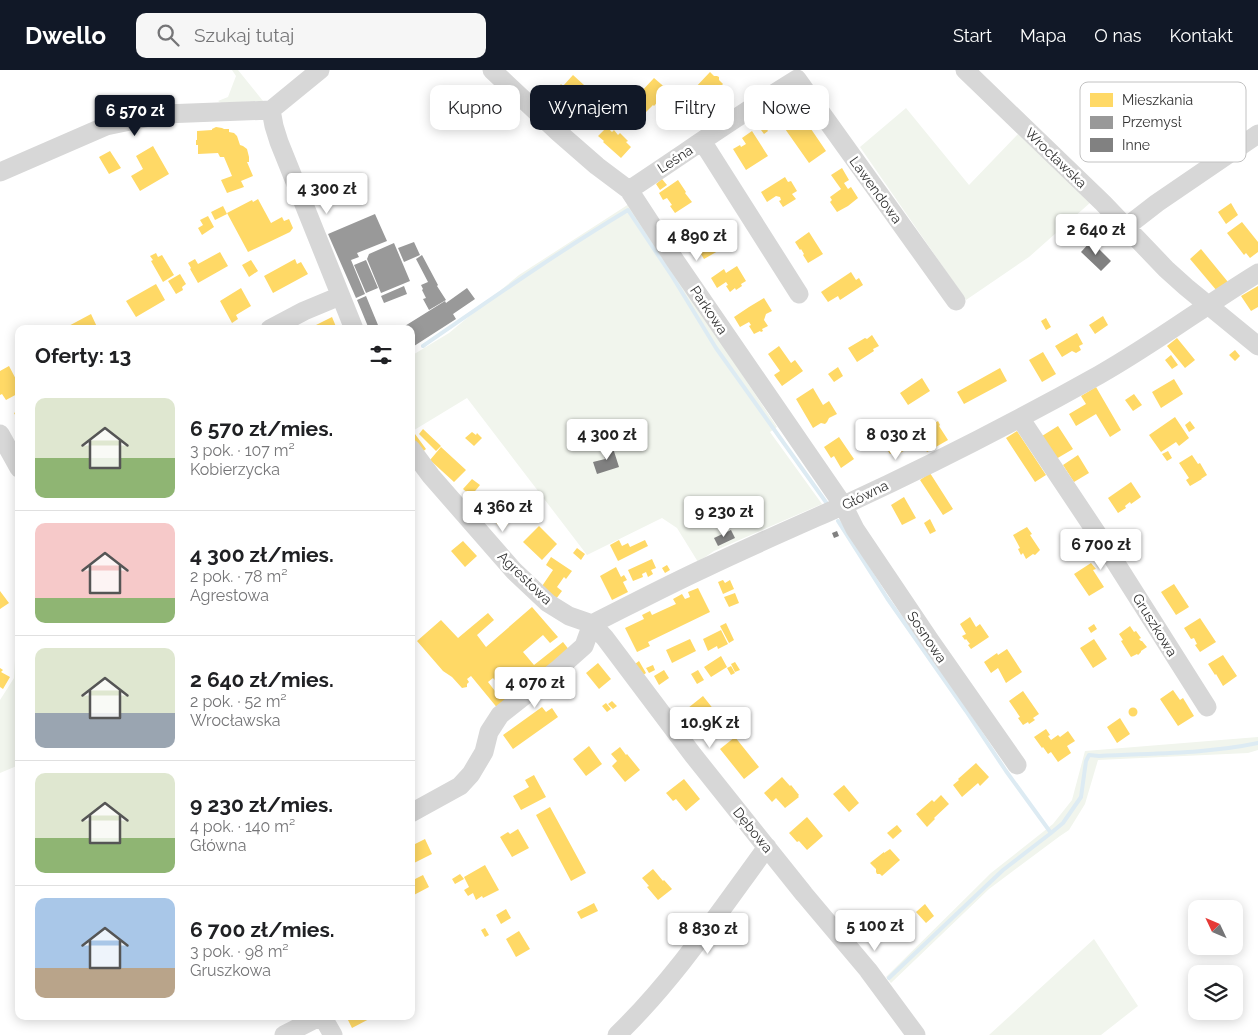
<!DOCTYPE html>
<html lang="pl">
<meta charset="utf-8">
<style>
body{margin:0;font-family:Raleway,sans-serif;background:#f6f6f6;color:#202124;height:100vh;display:flex;flex-direction:column;font-size:19px;white-space:nowrap}
*{box-sizing:border-box;margin:0}
p{font-size:16px;color:#757577}
.icon{flex:none;width:28px;height:28px;fill:none;stroke:currentColor;stroke-width:2;stroke-linecap:round;stroke-linejoin:round}
.map{position:relative;flex:1;overflow:hidden}
.details{position:absolute;left:15px;top:255px;width:400px;height:695px;display:flex;flex-direction:column;background:#fff;border-radius:10px;box-shadow:0 2px 12px #0003}
.details>*{flex:none}
.guide{position:absolute;left:430px;top:15px;width:475px;height:45px;display:flex;gap:10px}
.needle{width:32px;rotate:314deg}
.tools{position:absolute;left:1188px;top:830px;display:grid;gap:10px}
.tools a{display:grid;place-items:center;width:55px;height:55px;border-radius:10px;background:#fff;box-shadow:0 2px 12px #0003;font-size:25px}
.price{position:absolute;translate:-50% -42px;padding:0 11px;border-radius:5px;background:#fff;color:#222;font-size:16px;line-height:32px;filter:drop-shadow(0 1px 2px #0008)}
.price::after{content:'';position:absolute;left:50%;top:30px;width:15px;height:11px;margin-left:-8px;background:inherit;clip-path:polygon(0 0,100% 0,50% 100%)}
.price.selected{background:#111827;color:#fff}
ul{padding:0;list-style:none}
li{display:flex;align-items:center;gap:15px;height:125px;padding:0 20px}
li+li{border-top:1px solid #e0e0e0}
li span{display:grid;place-items:center;flex:none;width:140px;height:100px;border-radius:10px;color:#555}
li>.icon{margin-inline-start:auto}
span .icon{width:60px;height:60px;fill:#fffc;stroke-width:1}
li b{font-size:21px}
h2{display:flex;justify-content:space-between;align-items:center;height:60px;padding:0 20px;font-size:21px}
.chip{padding:0 18px;border-radius:10px;background:#fff;box-shadow:0 2px 12px #0003;font-size:18px;line-height:45px}
.chip.selected{background:#111827;color:#fff}
header{display:flex;align-items:center;gap:30px;box-sizing:border-box;height:70px;padding:0 25px;background:#111827;color:#fff}
header strong{font-size:24px}
nav{display:flex;gap:28px;margin-inline-start:auto;font-size:18px}
.search{width:350px;height:45px;background:#f6f6f6;display:flex;align-items:center;gap:12px;box-sizing:border-box;padding:0 18px;border-radius:10px;color:#757577;font-size:19px}
.map>svg:first-child{display:block}
.green{fill:#f1f5ed}
.homes{fill:#ffd966;fill-rule:evenodd}
.industry{fill:#999}
.lines{fill:none;stroke-linecap:round;stroke-linejoin:round}
.stream{stroke:#ddebf3;stroke-width:4}
.building{fill:#818181}
.minor{stroke:#d7d7d7;stroke-width:19}
.labels{text-anchor:middle;stroke-width:5;stroke-linejoin:round;paint-order:stroke}
.street-label{font-size:14px;fill:#333;stroke:#fff}
.key{fill:#fff;stroke:#c2c2c2;stroke-width:1}
.key-label{font-size:14px;fill:#333}
</style>
<header>
<strong>Dwello</strong>
<div class="search"><svg class="icon" aria-label="search" viewBox="0 0 24 24"><circle cx="10" cy="10" r="6"/><path d="M15 15l6 6"/></svg>Szukaj tutaj</div>
<nav><a>Start</a><a>Mapa</a><a>O nas</a><a>Kontakt</a></nav>
</header>
<div class="map">
<svg width="1258" height="965" viewBox="0 0 1258 965">
<rect width="100%" height="100%" fill="#fff"/>
<path class="green" d="M232 0H238L263 31 221 33 218 31 228 27 236 6Z
M906 38 969 115 1018 64 1091 132 1029 187 966 230 860 77Z
M629 134 777 357 770 362 822 434 714 481 698 492 677 458 662 448 587 485 467 328 411 362V286L449 263 519 205Z
M19 548V695L0 703V630L14 608 17 551Z
M1258 667V680L1248 683 1098 690 1085 734 1069 760 1060 766 989 819 891 913 886 907 991 803 1053 754 1072 730 1085 681Z
M1094 869 1138 936 1101 965H989Z"/>
<path class="homes" d="M710 2 714 6H717L719 7V10L723 14 707 32 693 20Z
M573 5 584 15 575 24 584 33V36L582 39H578L573 44 565 37 567 36 563 32 559 36 550 27 561 14 563 16Z
M654 8 668 20 654 36 653 35 646 42 635 32 642 25 640 23Z
M620 33 625 38 618 46 613 41Z
M794 34 826 81 809 93 776 46Z
M762 52 768 61 764 64 758 56Z
M216 57 222 58 224 59H229V62L234 63 237 66 240 75 243 76 247 79 249 87V92H247L253 106 241 111 244 117 227 123 221 110 232 106 224 87H220L218 83 198 84V75H196V70H197V61L212 60V59Z
M607 57 612 62 614 60 618 65 620 63 628 71 626 72 631 77 621 88 603 72 604 71 598 66Z
M752 61 768 86 746 100 733 79 740 75 741 77 746 74 742 68Z
M153 76 169 104 140 121 131 106 143 99 136 86Z
M110 81 121 98 109 104 99 87Z
M842 98 849 110 844 113 848 119 851 117 858 128 848 136 837 142 830 132 832 130 830 127 841 119 831 105Z
M785 107 788 112 791 111 797 121 792 124 796 129 783 137 779 131 781 130 780 127 776 126 767 132 761 122Z
M662 109 667 115 660 120 656 114Z
M678 110 686 122 685 123 692 132 675 143 670 136 672 135 667 128 663 130 659 123Z
M258 129 271 153 282 147 284 151 289 149 293 158 290 162 248 182 227 143 252 130 253 132Z
M1231 133 1238 145 1226 154 1218 142Z
M223 136 227 144 215 150 211 142Z
M208 146 214 157 202 165 198 158 203 155 200 150Z
M1242 152 1258 172V182L1250 188 1246 183 1244 185 1227 163Z
M701 153 718 181 704 189 687 161Z
M809 162 823 184 808 193 803 185 804 184 801 179 800 180 795 172Z
M1201 179 1228 212 1217 221 1190 189Z
M220 182 228 196 198 213 190 199 191 198 188 193 195 189 198 194Z
M156 183 158 187 162 185 174 205 163 212 151 191 153 190 150 186Z
M295 189 297 194 301 192 308 204 273 223 264 206Z
M251 190 258 201 249 207 242 195Z
M737 196 746 211 741 214 742 216 736 220 735 218 730 222 726 216 728 215 726 212 717 218 711 208 724 199 726 203Z
M851 202 856 210 859 208 863 215 840 230 838 226 828 232 821 222Z
M180 204 186 214 182 217 183 220 176 224 168 211Z
M156 214 165 230 136 247 126 231Z
M1258 216V237L1251 241 1241 226Z
M241 218 251 236 236 245 238 249 232 253 220 231Z
M764 228 772 241 766 244 764 250 768 256 762 259 763 261 761 262 760 261 754 264 749 256 751 255 749 252 740 257 734 247 749 237Z
M91 244 98 259H63Z
M1103 246 1108 255 1095 264 1089 255Z
M332 247 337 259H313L312 257Z
M1046 248 1051 257 1046 260 1041 251Z
M1077 263 1083 274 1079 276 1081 280 1076 283 1072 281 1062 287 1055 276Z
M872 265 879 276 873 279 874 281 857 292 848 278 865 268 867 269Z
M1177 268 1195 290 1185 298 1167 276Z
M779 276 791 293 795 290 803 301 782 316 774 305 780 301 768 284Z
M1235 280 1240 286 1235 291 1229 285Z
M1043 282 1056 304 1042 312 1029 290Z
M1171 285 1178 295 1172 299 1165 290Z
M9 296 19 315V323L6 330 2 324 0 325V301Z
M838 297 843 306 834 312 828 304Z
M1000 298 1007 311 964 334 957 322Z
M922 308 930 321 908 335 900 323Z
M1174 309 1183 324 1161 338 1152 322Z
M1096 317 1121 360 1110 367 1096 344 1076 356 1069 344 1086 334 1081 326Z
M813 318 823 335 829 331 837 344 829 348 827 352 825 354 821 353 813 358 796 329Z
M1134 324 1142 335 1133 341 1125 330Z
M19 340V352L14 343Z
M1175 347 1189 368 1179 376 1176 372 1161 382 1149 365Z
M938 351 940 355 939 356 948 370 927 382 920 370 933 362 930 356Z
M1190 351 1195 358 1189 362 1185 355Z
M898 354 911 377 900 383 898 380 890 384 881 370 891 365 888 360Z
M1058 356 1073 379 1056 389 1042 366Z
M423 359 441 376 436 381 419 364Z
M1017 361 1046 405 1035 412 1006 368Z
M472 362 476 365 477 363 482 368 474 376 465 368Z
M415 364 426 379 421 383 411 369V367Z
M839 367 854 389 841 398 834 386 831 388 824 377Z
M441 377 466 400 454 412 430 390Z
M1168 381 1172 388 1167 391 1162 384Z
M1078 385 1089 403 1074 412 1063 395Z
M1192 385 1198 394 1200 393 1207 405 1201 409H1202L1190 416 1186 410 1189 408 1179 393Z
M930 403 953 439 943 445 920 410Z
M472 409 480 415 471 426 463 419Z
M1131 412 1141 427 1131 434 1130 432 1125 436 1126 438 1118 443 1108 428Z
M904 427 916 448 902 455 891 435Z
M502 448 508 454 503 460 494 451Z
M930 449 936 461 930 464 924 453Z
M539 456 557 474 542 490 523 472Z
M1027 457 1032 464 1030 465 1040 480 1035 485 1033 484 1026 489 1023 483 1021 485 1018 479 1020 478 1013 465Z
M619 470 622 476 628 473 630 477 645 470 648 476 618 491 610 475Z
M463 471 477 486 465 497 451 481Z
M577 478 585 484 581 490 573 483Z
M551 487 572 501 566 509 564 507 557 517 562 521 556 529 540 519 553 500 546 495Z
M652 489 656 498 651 500 653 504 648 507 646 502 642 504 643 507 633 511 628 500Z
M1091 493 1096 499 1093 500 1104 517 1089 526 1074 504Z
M667 495 670 500 665 503 662 498Z
M616 497 621 507 624 505 627 510 623 512 628 522 612 530 600 506Z
M723 510 725 513 730 510 734 519 723 524 718 512Z
M1174 514 1189 537 1176 545 1161 522Z
M698 518 710 542 648 572 650 576 637 582 625 558 644 549 642 545 650 541 652 545 676 534 673 529 682 524 685 529 690 527 688 522Z
M0 521 9 533 0 539Z
M735 523 739 533 729 537 724 527Z
M532 537 558 567 550 573 543 565 523 582 534 595 563 572 570 581 499 640 471 606 467 609 469 612 467 614V617L462 618 452 607 443 601 417 571 441 550 458 568 488 543 494 550 477 565 486 577ZM493 608 500 616 495 621 488 612Z
M970 547 976 557 980 554 989 567 971 579 968 575 970 574 966 569 965 570 962 566 966 564 960 554Z
M1200 548 1216 572 1200 582 1195 575 1197 574 1194 568 1191 569 1184 558Z
M726 553 734 570 729 573 720 556Z
M1094 554 1097 559 1091 563 1088 558Z
M1130 556 1134 562 1136 561 1141 568 1139 569 1141 571H1142L1147 577 1141 581V582L1138 585 1137 584 1131 587 1121 571 1123 570 1119 564Z
M721 560 728 574 718 579 717 576 708 581 703 569Z
M690 569 696 581 672 593 666 580Z
M1094 569 1107 589 1093 598 1080 578Z
M1007 579 1022 602 1006 613 998 598 991 603 984 592 997 583 998 585Z
M1223 585 1237 606 1223 616 1216 604 1215 605 1208 594Z
M721 586 727 597 711 607 704 597Z
M639 591 646 603 642 606 635 594Z
M735 592 740 600 735 602 731 594Z
M598 593 611 609 599 619 586 603Z
M653 595 655 600 649 603 646 598Z
M731 596 735 603 731 605 727 598Z
M0 598 3 600 1 602 10 607 3 619 0 617Z
M664 600 669 608 659 615 654 606Z
M698 600 704 610 697 614 691 604Z
M1173 620 1180 630 1183 628 1194 646 1178 656 1160 629Z
M1023 621 1039 644 1033 648 1035 650 1029 654 1028 652 1023 655 1018 648 1020 647 1009 631Z
M703 626 726 655 711 667 705 660 707 658 695 644 693 645 688 638Z
M612 631 617 636 613 639 608 634Z
M606 633 611 639 607 642 602 636Z
M542 637 546 642 552 638 558 647 513 679 503 665Z
M1128.5 642a4.5 4.5 0 1 1 9 0a4.5 4.5 0 1 1-9 0Z
M1120 648 1130 664 1117 673 1107 657Z
M1046 659 1050 665 1048 666 1051 670 1058 665 1060 667 1068 661 1075 671 1067 676 1071 683 1058 692 1051 682 1048 684 1043 677 1042 678 1034 667Z
M735 667 759 697 744 709 720 679Z
M589 676 602 694 586 706 573 689Z
M620 677 626 685 627 684 640 700 625 712 612 696 617 691 611 684Z
M976 693 989 707 980 716 978 713 962 727 953 715 959 710 958 709Z
M534 705 546 727 521 740 513 726 529 717 525 710Z
M782 707 790 716 791 715 799 725 798 726 799 727 785 738 776 728 772 732 764 723Z
M684 709 700 729 686 741 676 729 673 731 666 723Z
M844 715 859 733 849 742 833 724Z
M941 725 949 734 934 748 935 749 927 757 916 744 932 730 934 732Z
M550 737 586 803 571 811 536 745Z
M807 747 823 766 807 780 799 771 797 772 789 763Z
M897 755 902 761 893 769 887 763Z
M518 759 529 778 512 787 500 767 508 762 510 764Z
M425 769 432 784 414 793 411 787V776Z
M890 779 900 790 882 806 880 804H877L876 802V799L870 793 884 782V783Z
M485 795 499 820 483 828 482 826 476 830 473 823 468 826 464 820 469 817 464 807Z
M653 799 663 811 664 810 672 819 658 830 647 817 649 816 642 808Z
M460 804 464 809 455 814 452 809Z
M423 805 429 817 412 826 411 811Z
M594 833 598 841 581 849 577 842Z
M925 834 934 846 926 853 916 842Z
M506 839 511 848 501 854 496 845Z
M485 858 489 865 485 867 481 860Z
M519 861 530 879 516 887 506 869Z
M346 946H370L371 948 352 958Z"/>
<path class="industry" d="M375 144 387 171 357 183 359 187 351 190 365 224 356 228 328 164Z
M414 172 420 185 404 192 398 178Z
M394 173 410 211 381 223 367 189 369 184Z
M422 185 438 215 437 216 446 230 429 240 423 229 426 228 422 220 423 219 421 215 428 212 416 189Z
M366 190 378 218 366 223 354 195Z
M404 216 407 224 384 233 381 226Z
M467 218 475 229 453 244 456 249 411 278V259H400L445 231 446 233Z
M366 226 378 255 369 259 357 230Z"/>
<g class="lines">
<path class="stream" d="M423 276C491 229 558 182 628 140L672 206 716 278 828 435
M838 451 887 528 966 641 1006 701 1051 763
M889 908 1003 800 1051 763 1063 753 1081 727 1086 691 1089 685 1099 686C1152 683 1206 684 1258 673"/>
</g>
<path class="building" d="M1091 171 1111 191 1101 201 1081 182Z
M612 375 619 397 597 404 593 392 605 389 601 378Z
M731 460 735 468 718 476 714 468Z
M837 461 839 466 834 468 832 463Z"/>
<g class="lines">
<path class="minor" d="M492 0 558 62 597 96 629 120 674 189 843 435 855 459 929 569 1017 695
M965 0 1103 133 1166 199 1186 217 1258 276
M271 40 274 56 279 72 354 259
M702 71 799 224
M0 102 106 56 164 44 271 40 320 0
M629 120C685 83 740 44 797 9L956 231
M1126 157 1157 133 1258 64
M270 259 304 241 340 226
M1020 348 1100 468 1207 637
M0 364 19 398
M411 379 431 406 514 501 548 533 569 546 592 554 605 568 693 685 804 824 868 900 916 965
M592 554C630 535 668 515 707 497 751 476 797 456 842 436 929 396 1015 352 1099 305 1154 274 1204 236 1258 203
M411 743 460 716 471 704 484 682 489 662 500 645 557 600 584 576 592 554
M322 946 333 965
M284 965 321 946
M617 965C674 910 720 841 767 777"/>
</g>
<g class="labels">
<g class="street-label">
<text transform="translate(1056 88) rotate(44)" y="5">Wrocławska</text>
<text transform="translate(675 89) rotate(-33)" y="5">Leśna</text>
<text transform="translate(876 120) rotate(54)" y="5">Lawendowa</text>
<text transform="translate(709 240) rotate(56)" y="5">Parkowa</text>
<text transform="translate(865 425) rotate(-26)" y="5">Główna</text>
<text transform="translate(525 508) rotate(44)" y="5">Agrestowa</text>
<text transform="translate(1155 555) rotate(58)" y="5">Gruszkowa</text>
<text transform="translate(927 567) rotate(56)" y="5">Sosnowa</text>
<text transform="translate(753 760) rotate(51)" y="5">Dębowa</text>
</g>
</g>
<rect x="1080" y="12" width="166" height="80" rx="8" class="key"/>
<rect x="1090" y="23" width="23" height="14" fill="#ffd966"/>
<rect x="1090" y="46" width="23" height="13" fill="#999"/>
<rect x="1090" y="68" width="23" height="14" fill="#818181"/>
<g class="key-label">
<text x="1122" y="35">Mieszkania</text>
<text x="1122" y="57">Przemysł</text>
<text x="1122" y="80">Inne</text>
</g>
</svg>
<div class="tools">
<a><svg class="needle" viewBox="-14 -14 28 28"><path d="M0-13l5 13h-10z" fill="#e53935"/><path d="M0 13l5-13h-10z" fill="#757577"/></svg></a>
<a><svg class="icon" aria-label="layers" viewBox="0 0 24 24"><path d="M12 4l9 5-9 5-9-5zM3 14l9 5 9-5"/></svg></a>
</div>
<b class="price selected" style="left:135px;top:67px">6 570 zł</b>
<b class="price" style="left:327px;top:145px">4 300 zł</b>
<b class="price" style="left:1096px;top:186px">2 640 zł</b>
<b class="price" style="left:697px;top:192px">4 890 zł</b>
<b class="price" style="left:607px;top:391px">4 300 zł</b>
<b class="price" style="left:896px;top:391px">8 030 zł</b>
<b class="price" style="left:503px;top:463px">4 360 zł</b>
<b class="price" style="left:724px;top:468px">9 230 zł</b>
<b class="price" style="left:1101px;top:501px">6 700 zł</b>
<b class="price" style="left:535px;top:639px">4 070 zł</b>
<b class="price" style="left:710px;top:679px">10.9K zł</b>
<b class="price" style="left:875px;top:882px">5 100 zł</b>
<b class="price" style="left:708px;top:885px">8 830 zł</b>
<div class="guide">
<a class="chip">Kupno</a>
<a class="chip selected">Wynajem</a>
<a class="chip">Filtry</a>
<a class="chip">Nowe</a>
</div>
<section class="details">
<h2>Oferty: 13<svg class="icon" aria-label="filters" viewBox="0 0 24 24"><path d="M4 7h16M4 17h16"/><circle cx="9" cy="7" r="2"/><circle cx="15" cy="17" r="2"/></svg></h2>
<ul>
<li><span style="background:linear-gradient(#dfe7d0 60%,#8fb573 0)"><svg class="icon" aria-label="home" viewBox="0 0 24 24"><path d="M3 11l9-7 9 7M6 9v11h12V9"/></svg></span><div><b>6 570 zł/mies.</b><p>3 pok. · 107 m²</p><p>Kobierzycka</p></div></li>
<li><span style="background:linear-gradient(#f6c9c9 75%,#8fb573 0)"><svg class="icon" aria-label="home" viewBox="0 0 24 24"><path d="M3 11l9-7 9 7M6 9v11h12V9"/></svg></span><div><b>4 300 zł/mies.</b><p>2 pok. · 78 m²</p><p>Agrestowa</p></div></li>
<li><span style="background:linear-gradient(#dfe7d0 65%,#9aa5b1 0)"><svg class="icon" aria-label="home" viewBox="0 0 24 24"><path d="M3 11l9-7 9 7M6 9v11h12V9"/></svg></span><div><b>2 640 zł/mies.</b><p>2 pok. · 52 m²</p><p>Wrocławska</p></div></li>
<li><span style="background:linear-gradient(#dfe7d0 65%,#8fb573 0)"><svg class="icon" aria-label="home" viewBox="0 0 24 24"><path d="M3 11l9-7 9 7M6 9v11h12V9"/></svg></span><div><b>9 230 zł/mies.</b><p>4 pok. · 140 m²</p><p>Główna</p></div></li>
<li><span style="background:linear-gradient(#a9c7e8 70%,#b9a48a 0)"><svg class="icon" aria-label="home" viewBox="0 0 24 24"><path d="M3 11l9-7 9 7M6 9v11h12V9"/></svg></span><div><b>6 700 zł/mies.</b><p>3 pok. · 98 m²</p><p>Gruszkowa</p></div></li>
</ul>
</section>
</div>
